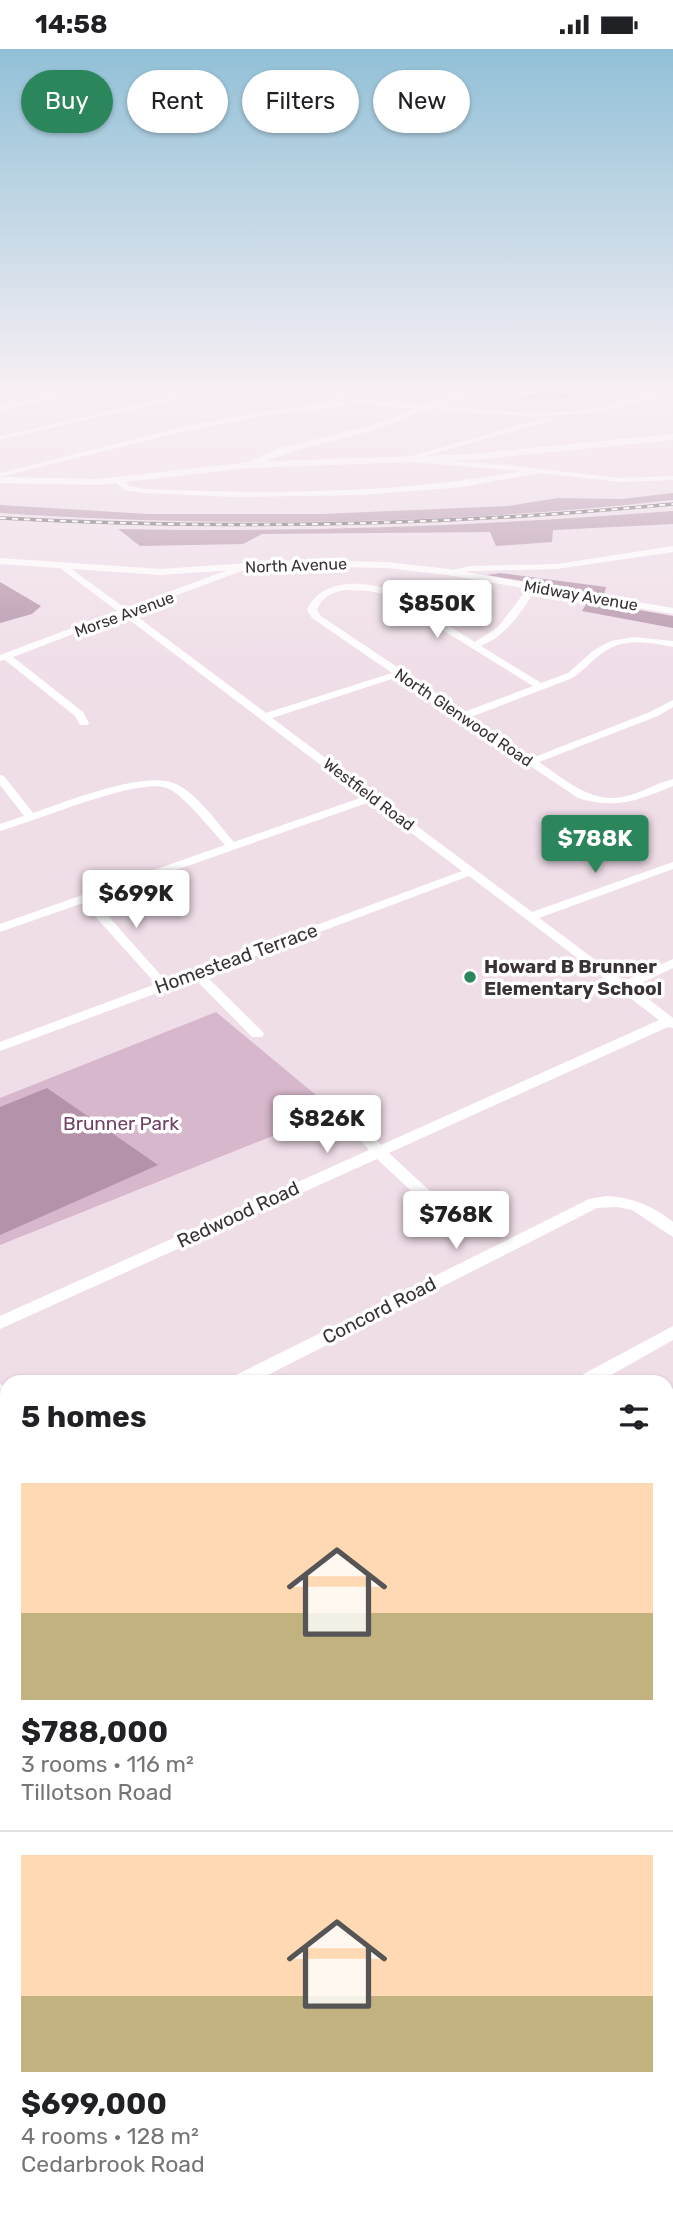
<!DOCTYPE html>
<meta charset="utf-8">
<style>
body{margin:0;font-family:Rubik,sans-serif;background:#f6f6f6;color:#202124;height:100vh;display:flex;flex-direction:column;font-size:26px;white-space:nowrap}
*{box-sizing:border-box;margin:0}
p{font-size:23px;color:#757577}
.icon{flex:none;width:38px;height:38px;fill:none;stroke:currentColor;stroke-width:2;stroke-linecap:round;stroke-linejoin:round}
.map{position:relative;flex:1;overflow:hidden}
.panel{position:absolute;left:0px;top:1326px;width:674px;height:842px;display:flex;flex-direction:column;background:#fff;border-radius:21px 21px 0 0;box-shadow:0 2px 5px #0004}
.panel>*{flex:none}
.banner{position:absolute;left:21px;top:21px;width:632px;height:63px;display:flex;gap:14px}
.price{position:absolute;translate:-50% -60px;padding:0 16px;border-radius:7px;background:#fff;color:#222;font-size:23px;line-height:46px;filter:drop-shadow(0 2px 4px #0008)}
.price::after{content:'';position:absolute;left:50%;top:42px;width:21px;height:16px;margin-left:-10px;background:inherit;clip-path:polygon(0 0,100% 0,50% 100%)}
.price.current{background:#2c865b;color:#fff}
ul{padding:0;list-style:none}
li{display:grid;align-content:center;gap:14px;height:371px;padding:0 21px}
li+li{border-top:2px solid #e0e0e0}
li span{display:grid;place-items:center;height:217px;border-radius:0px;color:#555}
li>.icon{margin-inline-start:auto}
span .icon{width:126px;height:126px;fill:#fffc;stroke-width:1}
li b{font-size:30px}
h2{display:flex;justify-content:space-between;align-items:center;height:84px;padding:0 21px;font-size:30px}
.chip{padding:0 24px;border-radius:32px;background:#fff;box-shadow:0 2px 5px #0004;font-size:24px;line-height:63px}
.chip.current{background:#2c865b;color:#fff}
.status{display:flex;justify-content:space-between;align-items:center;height:49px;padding:0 35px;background:#fff;direction:ltr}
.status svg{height:19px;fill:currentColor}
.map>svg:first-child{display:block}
.green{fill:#d6b7cb}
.forest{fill:#b492a9}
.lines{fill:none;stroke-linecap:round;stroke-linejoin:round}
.minor{fill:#fff;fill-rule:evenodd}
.major{fill:#fff;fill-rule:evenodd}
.rail-casing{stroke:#60575c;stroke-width:3.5}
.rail{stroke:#fff;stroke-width:2;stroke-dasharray:6;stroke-linecap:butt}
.poi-dot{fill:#2c865b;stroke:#fff;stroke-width:2.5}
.labels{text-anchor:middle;stroke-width:7;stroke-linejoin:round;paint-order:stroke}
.far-street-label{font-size:16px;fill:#393236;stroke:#fff}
.street-label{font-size:19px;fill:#393236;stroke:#fff}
.poi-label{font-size:19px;font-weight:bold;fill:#393236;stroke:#fff;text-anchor:start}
.park-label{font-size:19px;fill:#704162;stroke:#fff}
</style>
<div class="status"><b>14:58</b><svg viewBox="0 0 49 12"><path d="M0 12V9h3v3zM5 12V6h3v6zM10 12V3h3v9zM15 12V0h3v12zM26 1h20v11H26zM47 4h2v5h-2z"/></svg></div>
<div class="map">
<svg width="673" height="2168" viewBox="0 0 673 2168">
<rect width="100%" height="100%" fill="#efdde8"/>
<path class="green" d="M216 963 335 1062 0 1196V1049Z
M673 1468V1572L667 1567V1472Z
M0 2016 7 2021V2161H185L182 2168H0Z"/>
<path class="forest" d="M565 338H605C577 354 544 349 511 350Z
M673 444V451C450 476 224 479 0 464V456L148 465H321L508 457 558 449 622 450Z
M673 462V475L553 481 552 493 496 497 490 483 262 485 243 495 140 497 118 480C304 484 488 476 673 462Z
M500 524 606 538 604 546 487 526Z
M0 533 41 557 32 565 0 574Z
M588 552 673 567V579L582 562Z
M47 1039 158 1116 0 1186V1058Z"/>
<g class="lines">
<path class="minor" d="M86 338H100L0 361V357Z
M214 338H228L0 391V387Z
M362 338H374L343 348 335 353 364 351 425 356 488 338H500L436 357C482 360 529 366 575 362 595 360 614 356 633 350 647 347 659 337 673 339 616 368 552 369 489 365 472 364 441 357 425 361 410 364 395 374 380 379 336 393 295 398 252 418H246V414L277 400 376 375 415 360 358 355 267 366 177 384 0 428V424L177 379 267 362 327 354 337 344Z
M548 368H551V372L417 409 506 416 620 429 673 427V431L620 433 539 424 462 438 361 446 234 448 144 444 124 441 114 431 121 429 130 437 144 440C271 445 398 445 523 422L410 413 405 409Z
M673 497V503L557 520 470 522 448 526 444 523 470 517 557 515Z
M63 514 125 559 244 515H250V519L131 563 266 664 392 624 312 569 307 561C320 530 362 531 390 541 400 545 409 553 418 558 437 570 456 581 475 593L498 578 530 536H536L538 538C522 561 508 586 481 597L541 634 568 624 594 601 611 592 634 588 673 592V598C650 593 621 588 601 605 590 613 583 623 570 630L471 668 532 709 650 663 673 651V658L658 667 539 713C567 732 592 756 627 747 643 743 657 734 673 730V737C639 751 615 761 578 749L398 628 272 669 532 863 673 813V820L539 869 624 932 673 910V919L633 938 673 969V979L668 978 389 1104 448 1159 450 1163 448 1167H438L377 1110 0 1280V1267L369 1101 341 1069 339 1066 341 1063H351L381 1096 659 971 469 827 205 926 262 982 264 985 262 988H252L195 930 0 1002V993L156 935 83 854 0 883V875L225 796C212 782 183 745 167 739 138 728 34 773 0 782V775L24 767 0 736V726L4 727 33 764C64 753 148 720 176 735 199 746 217 774 234 793L363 748 123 566 13 608 83 663 89 674 88 676H80L75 667 5 611 0 612V606L117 562 60 519 59 517ZM344 541 369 542 386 546 533 637 464 663 321 567 317 561C322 548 331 544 344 541ZM370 753 462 822 166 932 93 850Z
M606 1147C632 1148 653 1157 673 1173V1188L632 1161 617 1158 597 1159 252 1334H228L230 1329 589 1150Z
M673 1277V1291L597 1334H574L576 1329Z
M0 1335 7 1339V1360L0 1356Z
M7 1442V1457L0 1459V1444Z
M0 1558 7 1561V1590L0 1586Z
M667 2107 673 2110V2140L667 2137Z"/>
<path class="major" d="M673 385V391L471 411 249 419 98 436 0 434V428L98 430 249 413 471 405Z
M0 509 160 520 294 511 386 513 448 520 673 559V565L448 526 386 519 294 517 160 526 0 515Z"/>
<defs>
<path id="rail" d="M0 469C225 481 448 477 673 455"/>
</defs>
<use href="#rail" class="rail-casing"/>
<use href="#rail" class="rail"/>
</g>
<linearGradient id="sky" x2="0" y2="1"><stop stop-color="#91c0d7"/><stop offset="0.53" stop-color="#f8f0f5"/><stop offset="1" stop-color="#f8f0f5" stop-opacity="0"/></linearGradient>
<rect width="673" height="642" fill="url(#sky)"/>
<circle class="poi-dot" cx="470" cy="928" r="7"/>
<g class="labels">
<g class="far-street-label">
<text transform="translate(296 516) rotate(-2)" y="6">North Avenue</text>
<text transform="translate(581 546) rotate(10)" y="6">Midway Avenue</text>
<text transform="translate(124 565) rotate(-20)" y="6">Morse Avenue</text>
<text transform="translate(464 668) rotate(34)" y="6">North Glenwood Road</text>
<text transform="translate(369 745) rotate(37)" y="6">Westfield Road</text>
</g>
<g class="street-label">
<text transform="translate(236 909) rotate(-20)" y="7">Homestead Terrace</text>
<text transform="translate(238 1165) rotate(-25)" y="7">Redwood Road</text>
<text transform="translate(379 1261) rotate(-27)" y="7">Concord Road</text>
</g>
<g class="poi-label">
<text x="484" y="924">Howard B Brunner<tspan x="484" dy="22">Elementary School</tspan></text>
</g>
<g class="park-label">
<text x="121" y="1081">Brunner Park</text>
</g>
</g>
</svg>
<b class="price" style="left:437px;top:591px">$850K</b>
<b class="price current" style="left:595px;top:826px">$788K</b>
<b class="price" style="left:136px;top:881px">$699K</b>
<b class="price" style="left:327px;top:1106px">$826K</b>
<b class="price" style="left:456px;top:1202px">$768K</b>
<div class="banner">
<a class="chip current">Buy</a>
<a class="chip">Rent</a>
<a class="chip">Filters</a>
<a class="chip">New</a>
</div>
<section class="panel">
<h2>5 homes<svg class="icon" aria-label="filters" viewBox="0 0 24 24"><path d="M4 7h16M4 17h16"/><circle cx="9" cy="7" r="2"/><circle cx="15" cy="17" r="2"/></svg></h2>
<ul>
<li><span style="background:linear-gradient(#ffd9b3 60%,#c2b280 0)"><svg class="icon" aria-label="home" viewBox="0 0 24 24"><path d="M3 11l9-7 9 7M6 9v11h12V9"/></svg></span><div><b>$788,000</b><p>3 rooms · 116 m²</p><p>Tillotson Road</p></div></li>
<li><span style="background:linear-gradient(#ffd9b3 65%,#c2b280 0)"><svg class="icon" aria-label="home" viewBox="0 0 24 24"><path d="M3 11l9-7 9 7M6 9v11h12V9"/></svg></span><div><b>$699,000</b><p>4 rooms · 128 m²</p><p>Cedarbrook Road</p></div></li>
</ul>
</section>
</div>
